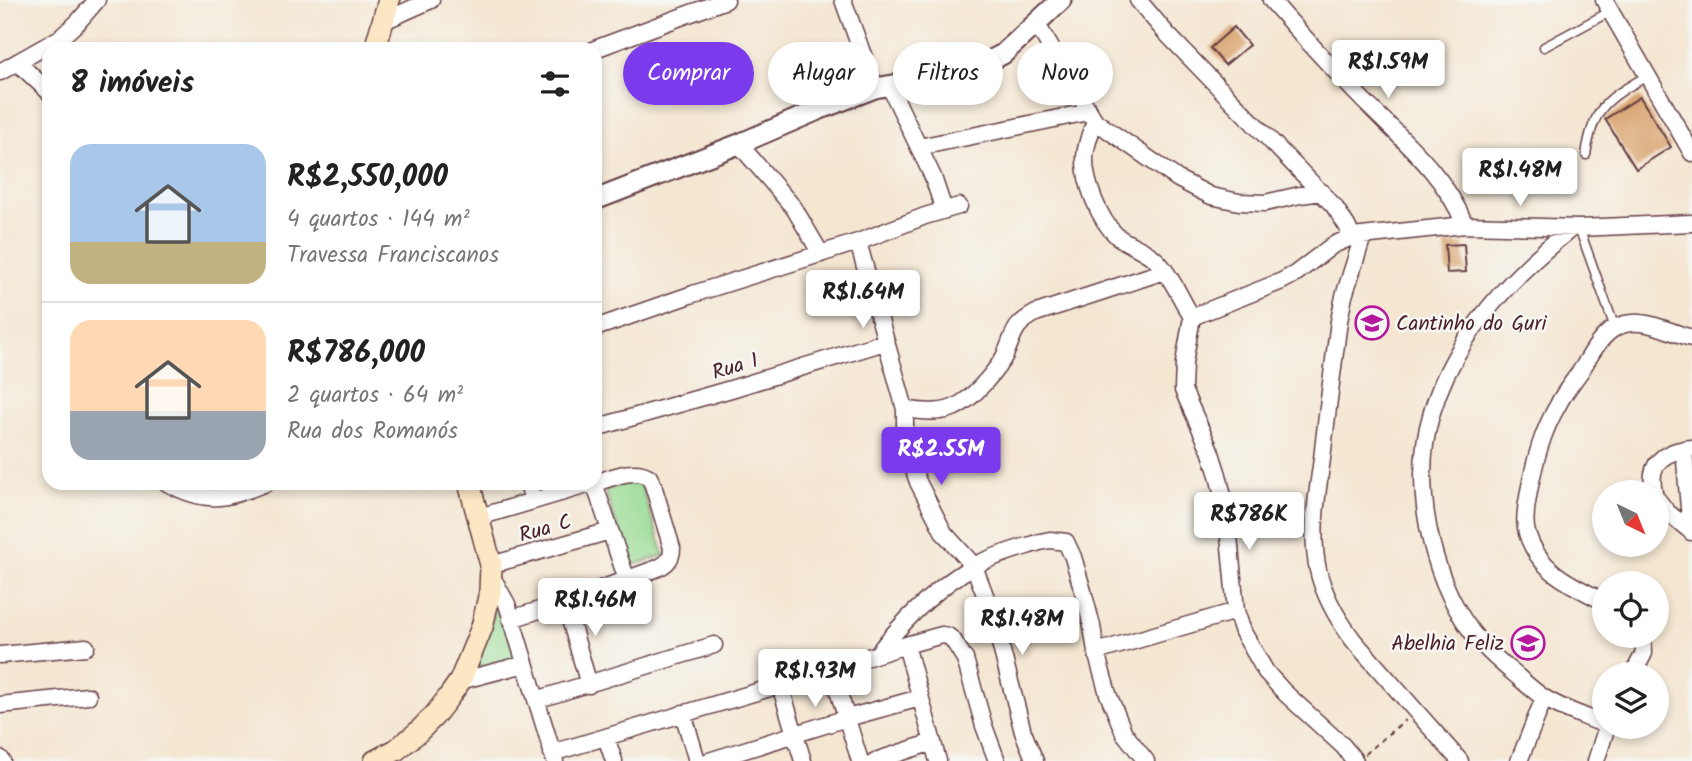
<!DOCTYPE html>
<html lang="pt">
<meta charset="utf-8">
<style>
body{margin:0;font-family:Kalam,sans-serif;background:#f2f2f2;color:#222;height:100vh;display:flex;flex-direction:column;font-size:26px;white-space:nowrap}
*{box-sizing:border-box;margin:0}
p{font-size:23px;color:#767676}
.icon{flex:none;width:38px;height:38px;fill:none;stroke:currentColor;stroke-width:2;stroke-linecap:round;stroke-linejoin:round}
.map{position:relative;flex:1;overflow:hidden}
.sheet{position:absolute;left:42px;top:42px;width:560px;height:448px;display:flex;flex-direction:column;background:#fff;border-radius:21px;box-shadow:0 4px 10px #0003}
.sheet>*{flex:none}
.top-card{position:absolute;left:623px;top:42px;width:665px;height:63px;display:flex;gap:14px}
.needle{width:46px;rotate:137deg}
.buttons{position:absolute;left:1592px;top:480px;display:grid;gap:14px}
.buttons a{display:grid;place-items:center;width:77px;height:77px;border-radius:50%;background:#fff;box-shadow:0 4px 10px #0003;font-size:35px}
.price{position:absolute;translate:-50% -60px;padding:0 16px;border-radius:7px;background:#fff;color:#222;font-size:23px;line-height:46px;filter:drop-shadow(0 2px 4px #0008)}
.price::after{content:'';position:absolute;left:50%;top:42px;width:21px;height:16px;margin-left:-10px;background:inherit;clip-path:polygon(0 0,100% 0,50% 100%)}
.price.active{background:#7c3aed;color:#fff}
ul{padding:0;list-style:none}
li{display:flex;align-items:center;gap:21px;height:175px;padding:0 28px}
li+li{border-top:2px solid #e0e0e0}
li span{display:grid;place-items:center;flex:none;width:196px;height:140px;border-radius:21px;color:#555}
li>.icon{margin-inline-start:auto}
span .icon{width:84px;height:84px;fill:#fffc;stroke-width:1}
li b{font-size:30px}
h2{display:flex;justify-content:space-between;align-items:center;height:84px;padding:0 28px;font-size:30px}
.pill{padding:0 24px;border-radius:32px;background:#fff;box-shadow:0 4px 10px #0003;font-size:24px;line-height:63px}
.pill.active{background:#7c3aed;color:#fff}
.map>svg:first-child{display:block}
.green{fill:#9adc94;stroke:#727e60;stroke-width:2}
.building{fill:#d9a36e}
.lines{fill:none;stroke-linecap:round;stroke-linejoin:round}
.service-casing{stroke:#643d44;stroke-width:11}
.minor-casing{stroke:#643d44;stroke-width:19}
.tertiary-casing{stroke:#643d44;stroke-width:23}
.secondary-casing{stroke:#643d44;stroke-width:24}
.path{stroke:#643d44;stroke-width:2.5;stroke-dasharray:5 5;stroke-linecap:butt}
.service{stroke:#fff;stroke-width:8}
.minor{stroke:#fff;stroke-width:16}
.tertiary{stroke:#fff;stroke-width:19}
.secondary{stroke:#fbe7c3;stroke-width:21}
.labels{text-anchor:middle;stroke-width:5;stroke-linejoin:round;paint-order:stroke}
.poi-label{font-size:21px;fill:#4a1f2b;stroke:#f6f6f2;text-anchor:start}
.street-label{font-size:21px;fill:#4a1f2b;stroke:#f6f6f2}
</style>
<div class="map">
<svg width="1692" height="761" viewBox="0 0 1692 761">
<rect width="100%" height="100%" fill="#f6f6f2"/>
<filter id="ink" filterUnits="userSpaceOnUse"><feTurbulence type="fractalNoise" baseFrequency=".0143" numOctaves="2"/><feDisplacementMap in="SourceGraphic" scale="14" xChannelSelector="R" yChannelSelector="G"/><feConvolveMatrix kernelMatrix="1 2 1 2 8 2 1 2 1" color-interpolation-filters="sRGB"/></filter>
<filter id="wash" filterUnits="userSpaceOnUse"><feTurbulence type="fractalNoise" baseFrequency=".00686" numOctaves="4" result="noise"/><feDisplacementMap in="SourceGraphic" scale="28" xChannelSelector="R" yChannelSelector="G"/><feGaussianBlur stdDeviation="1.57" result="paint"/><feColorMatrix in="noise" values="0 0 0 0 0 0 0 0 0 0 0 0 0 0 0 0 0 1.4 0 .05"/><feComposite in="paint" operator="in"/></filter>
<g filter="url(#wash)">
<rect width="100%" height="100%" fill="#f4e6d1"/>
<path class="green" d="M639 479 664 555 630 566 605 490Z
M498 604 517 658 474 668Z"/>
<g id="blocks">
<path class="building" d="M1234 27 1249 45 1225 65 1210 48Z
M1640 97 1671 147 1636 169 1605 119Z
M1464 244 1466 272 1447 273 1445 245Z"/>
</g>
</g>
<g filter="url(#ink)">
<use href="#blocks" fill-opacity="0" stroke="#643d44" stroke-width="2"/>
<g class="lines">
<defs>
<path id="service" d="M1544 47 1611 11
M1586 155C1593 106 1607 99 1647 76
M1579 228 1615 328"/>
<path id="minor" d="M843 0 875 88
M1138 0 1166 33 1334 206 1347 226 1352 237
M1271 0C1300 33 1329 65 1359 96 1398 136 1444 172 1465 225
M1604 0 1692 153
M384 21 431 0
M1036 23 1095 121 1178 179 1211 196 1239 202 1265 203 1300 195 1322 192
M595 49 726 0
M17 62 49 92
M0 72 60 38 78 22 97 0
M889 85 933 177 944 210
M1095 121C1090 133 1086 144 1085 157 1084 181 1099 220 1117 236 1130 246 1147 250 1158 262 1172 277 1181 300 1192 317
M739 144 794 208 821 254
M919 147 1088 112
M1572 228C1512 275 1454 337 1432 412 1411 481 1429 573 1471 631 1484 648 1501 663 1517 676 1526 684 1536 693 1546 699 1564 710 1585 716 1605 725
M1363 236 1344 296 1339 321C1333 367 1327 413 1322 459 1317 495 1310 534 1318 570 1324 596 1338 620 1354 641L1460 761
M858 242 905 409V429L909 456 918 482 944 533 974 566 993 616 1023 732 1035 761
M1192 317 1282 281 1295 274 1333 245 1352 237 1465 225 1579 228 1692 223
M1192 317 1184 363 1183 390 1210 450 1218 475 1227 514 1236 611 1243 632 1266 672 1285 693 1343 746 1355 761
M595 328 693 294 858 242 925 216 959 206
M905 409C944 416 960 411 986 381 993 373 1000 365 1005 355 1015 333 1012 326 1036 313L1165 271
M595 428 731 389 885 342
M1684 449 1691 532
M167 483C208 505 225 499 266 483
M528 483 533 501
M594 483 627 580
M1654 492C1647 462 1665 451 1692 448
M1657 499 1667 512 1692 532
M479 517 594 483
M491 565 610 531
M492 577 507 604 555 761
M565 602 589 685
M1605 602C1572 585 1539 572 1527 533 1523 520 1527 504 1529 491 1535 460 1542 432 1558 405 1564 392 1574 381 1582 369 1590 356 1600 336 1615 328 1641 314 1667 332 1692 338
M511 619 565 602 658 568C667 564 672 559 672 548L653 485 649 477C634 467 611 478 595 483
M906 645 938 761
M1096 652 1236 611
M878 653C901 623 940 584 974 566 994 555 1018 549 1040 542L1050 540 1066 542 1073 557 1084 595 1092 626 1096 652 1108 694 1124 733 1146 761
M0 655 86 647
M831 668 860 761
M1633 674 1644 653 1643 635
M460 681 525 664
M780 685 803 761
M536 700 714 645
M0 705 88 696
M683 713 697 761
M606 737 614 761
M552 753 780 685 906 645 942 635 948 636 953 640 965 659 984 726 997 761
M0 758 2 761
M709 761 847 718 920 698
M875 761 933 742
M1519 761 1544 698
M1596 761 1607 726"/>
<path id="tertiary" d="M595 200 739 144 818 110 875 88 963 73 980 66 1003 54 1061 0"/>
<path id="secondary" d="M375 49 389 0
M375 761 396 750 417 733 434 716 448 698 460 681 482 627 490 592 491 565 469 483"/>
</defs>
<use href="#service" class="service-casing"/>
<use href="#minor" class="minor-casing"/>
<use href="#tertiary" class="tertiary-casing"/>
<use href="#secondary" class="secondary-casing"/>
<path class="path" d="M1365 754 1405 720"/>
<use href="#service" class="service"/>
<use href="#minor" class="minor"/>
<use href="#tertiary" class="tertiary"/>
<use href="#secondary" class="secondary"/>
</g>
</g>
<defs>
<symbol id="school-ring" viewBox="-11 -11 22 22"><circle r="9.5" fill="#f6f6f2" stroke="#b5179e" stroke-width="1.5"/><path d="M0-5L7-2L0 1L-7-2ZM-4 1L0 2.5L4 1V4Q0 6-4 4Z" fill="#b5179e"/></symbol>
</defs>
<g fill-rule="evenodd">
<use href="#school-ring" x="1353" y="304" width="38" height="38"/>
<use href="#school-ring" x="1509" y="624" width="38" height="38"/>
</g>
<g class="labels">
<g class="poi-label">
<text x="1396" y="330">Cantinho do Guri</text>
<text x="1504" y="650" text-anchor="end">Abelhia Feliz</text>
</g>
<g class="street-label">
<text transform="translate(735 366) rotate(-17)" y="7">Rua 1</text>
<text transform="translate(545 528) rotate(-16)" y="7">Rua C</text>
</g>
</g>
</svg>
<div class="buttons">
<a><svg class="needle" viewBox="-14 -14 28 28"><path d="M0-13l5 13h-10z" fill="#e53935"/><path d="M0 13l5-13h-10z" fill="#767676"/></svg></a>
<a><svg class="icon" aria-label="locate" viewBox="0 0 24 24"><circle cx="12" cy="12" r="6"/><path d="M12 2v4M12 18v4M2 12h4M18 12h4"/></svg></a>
<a><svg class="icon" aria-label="layers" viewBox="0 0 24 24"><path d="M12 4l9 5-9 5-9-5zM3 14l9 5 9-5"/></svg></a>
</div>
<b class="price" style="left:1388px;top:100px">R$1.59M</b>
<b class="price" style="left:1520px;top:208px">R$1.48M</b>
<b class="price" style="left:863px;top:330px">R$1.64M</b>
<b class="price active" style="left:941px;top:487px">R$2.55M</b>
<b class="price" style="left:1249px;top:552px">R$786K</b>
<b class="price" style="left:595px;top:638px">R$1.46M</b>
<b class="price" style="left:1022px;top:657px">R$1.48M</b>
<b class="price" style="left:815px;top:709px">R$1.93M</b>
<div class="top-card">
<a class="pill active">Comprar</a>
<a class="pill">Alugar</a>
<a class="pill">Filtros</a>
<a class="pill">Novo</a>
</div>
<section class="sheet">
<h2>8 imóveis<svg class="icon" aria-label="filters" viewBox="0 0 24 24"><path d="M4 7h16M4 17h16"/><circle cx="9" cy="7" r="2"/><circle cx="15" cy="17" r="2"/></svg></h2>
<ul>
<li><span style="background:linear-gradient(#a9c7e8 70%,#c2b280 0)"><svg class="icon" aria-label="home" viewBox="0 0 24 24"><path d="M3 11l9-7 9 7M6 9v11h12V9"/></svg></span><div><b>R$2,550,000</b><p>4 quartos · 144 m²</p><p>Travessa Franciscanos</p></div></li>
<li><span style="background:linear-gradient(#ffd9b3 65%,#9aa5b1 0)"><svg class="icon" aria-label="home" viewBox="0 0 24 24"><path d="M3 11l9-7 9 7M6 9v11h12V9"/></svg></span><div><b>R$786,000</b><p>2 quartos · 64 m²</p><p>Rua dos Romanós</p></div></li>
</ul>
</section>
</div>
